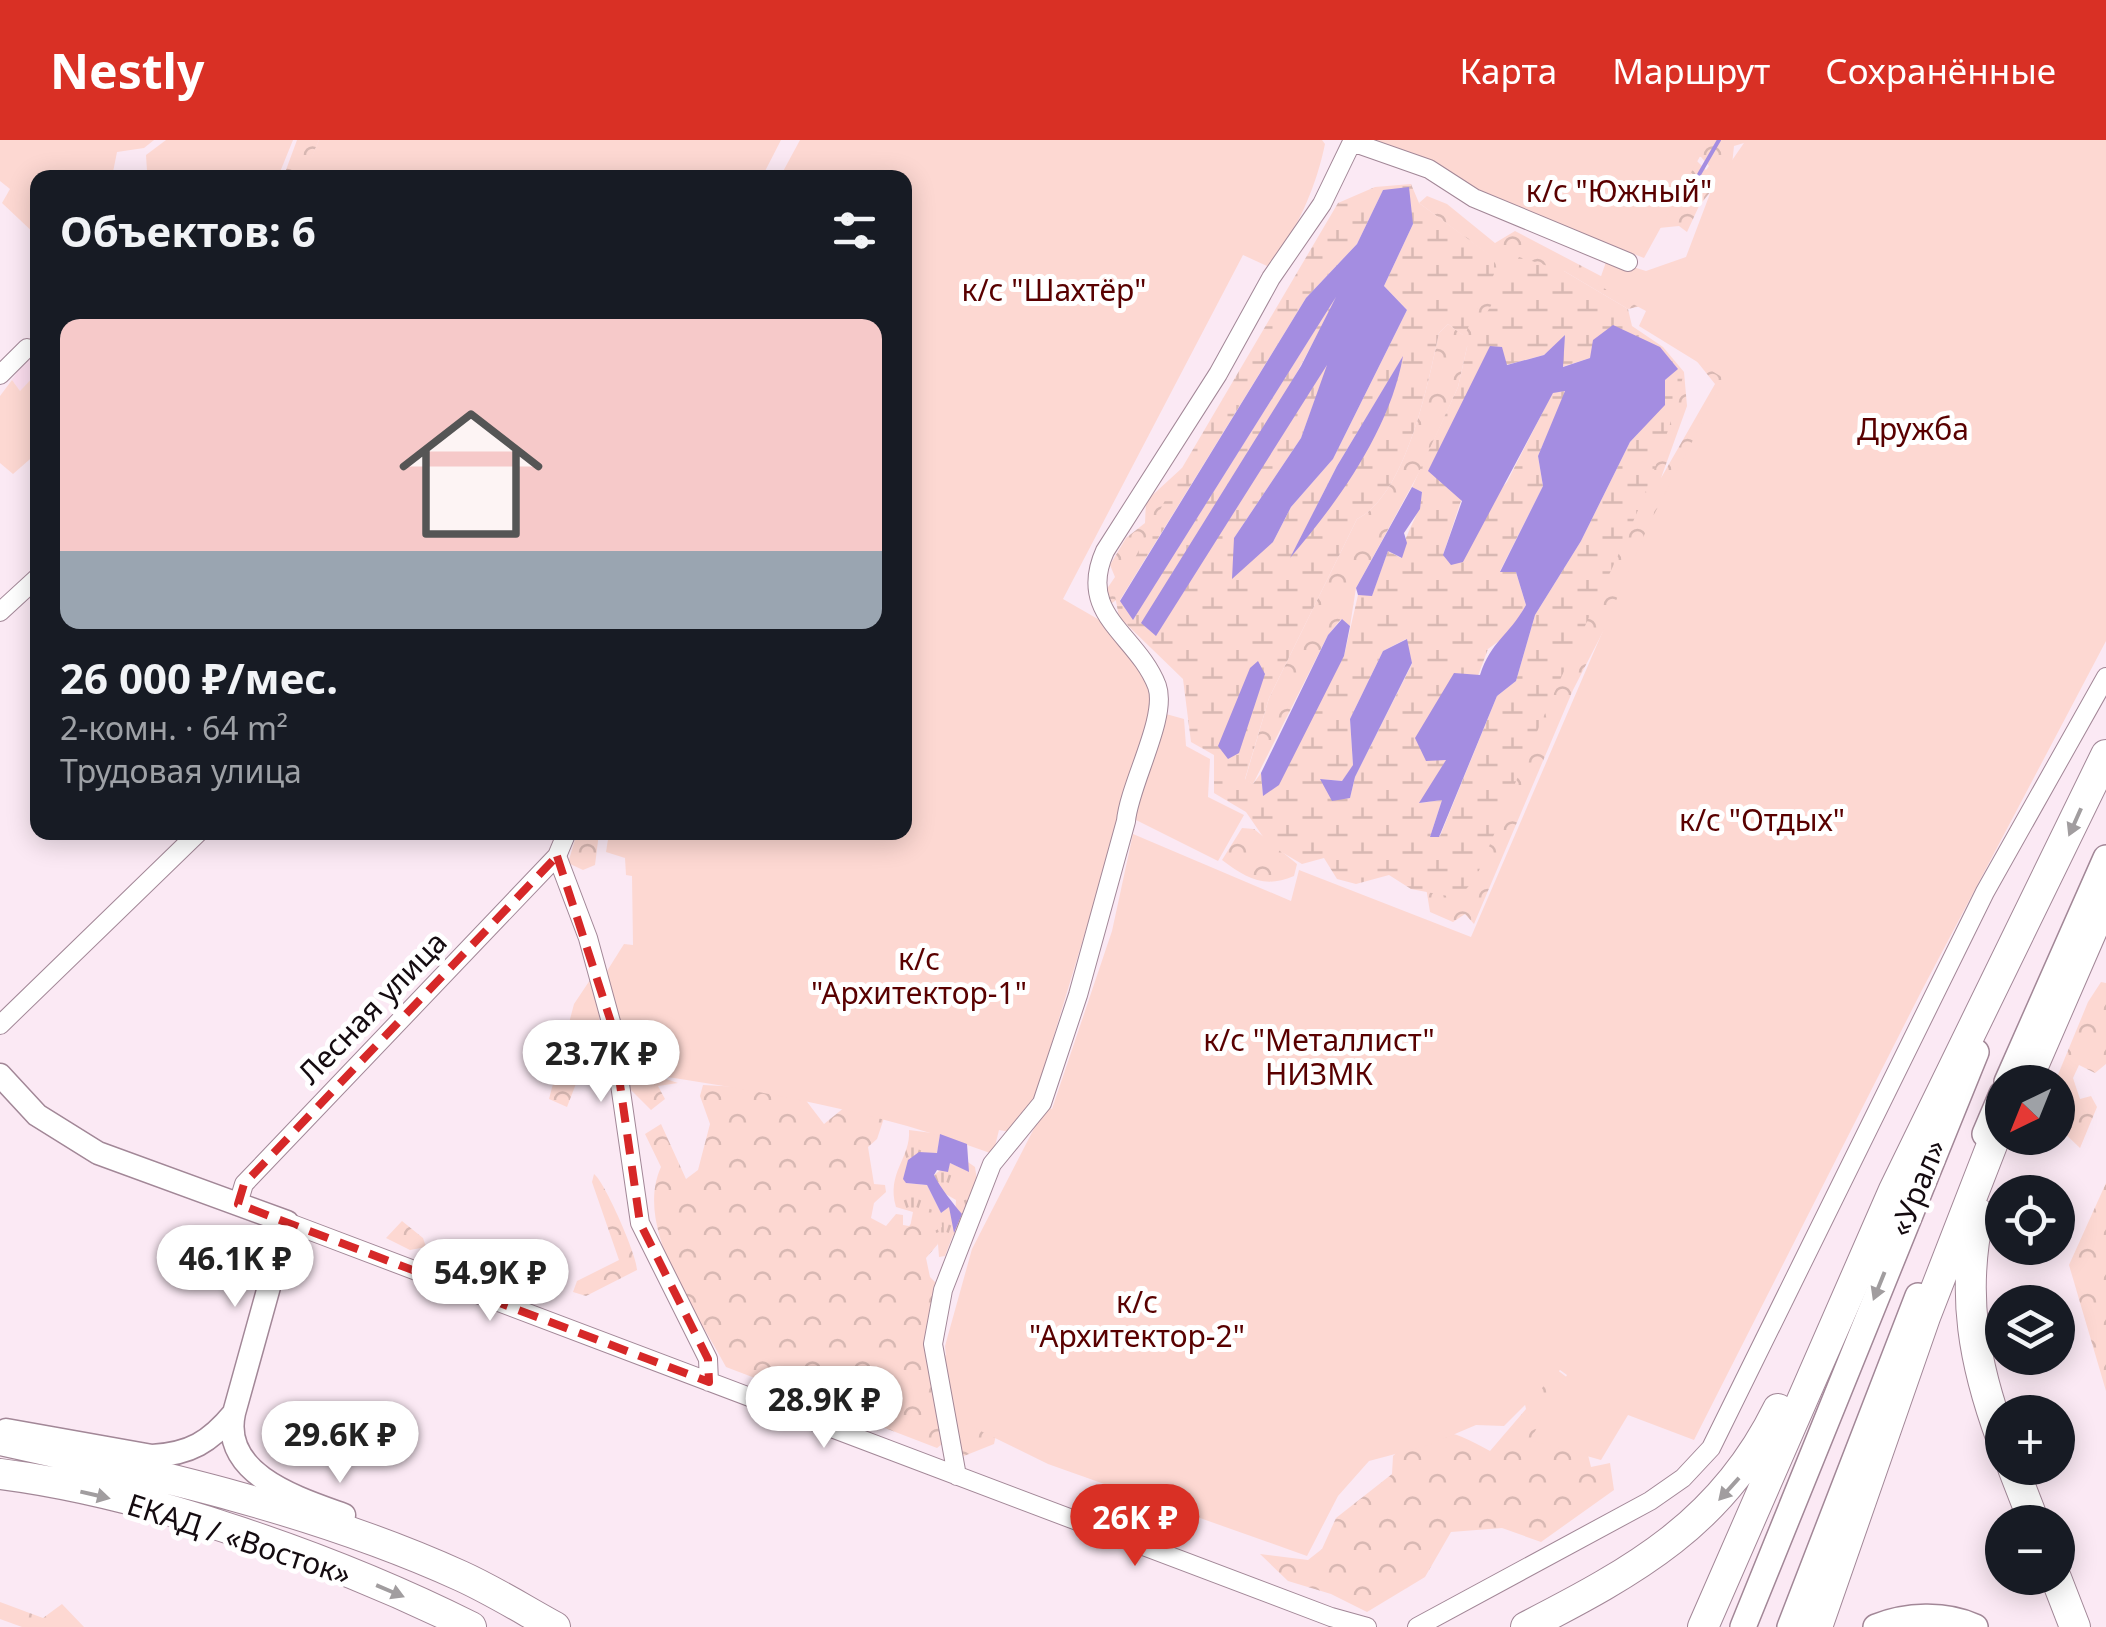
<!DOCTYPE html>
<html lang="ru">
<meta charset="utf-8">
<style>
body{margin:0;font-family:"Noto Sans",sans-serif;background:#20242c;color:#f1f3f6;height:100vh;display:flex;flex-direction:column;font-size:38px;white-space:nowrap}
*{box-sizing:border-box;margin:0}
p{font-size:32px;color:#9ea1a6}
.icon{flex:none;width:55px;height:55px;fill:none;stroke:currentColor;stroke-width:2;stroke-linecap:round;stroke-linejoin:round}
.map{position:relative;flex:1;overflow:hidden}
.drawer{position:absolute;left:30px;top:30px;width:882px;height:670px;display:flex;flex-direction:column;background:#171b24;border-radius:20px;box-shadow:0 5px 25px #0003}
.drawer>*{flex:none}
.needle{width:65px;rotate:223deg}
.fabs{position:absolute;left:1985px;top:925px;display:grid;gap:20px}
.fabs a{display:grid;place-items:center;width:90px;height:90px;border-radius:50%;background:#171b24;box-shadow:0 5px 25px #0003;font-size:50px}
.price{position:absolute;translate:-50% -85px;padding:0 22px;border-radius:35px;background:#fff;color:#222;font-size:32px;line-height:65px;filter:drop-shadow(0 2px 5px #0008)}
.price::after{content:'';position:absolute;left:50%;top:60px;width:30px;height:22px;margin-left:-15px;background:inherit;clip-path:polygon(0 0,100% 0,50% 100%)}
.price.selected{background:#d93025;color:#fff}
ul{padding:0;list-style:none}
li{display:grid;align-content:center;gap:20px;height:530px;padding:0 30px}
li+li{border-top:2px solid #363941}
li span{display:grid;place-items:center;height:310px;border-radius:20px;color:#555}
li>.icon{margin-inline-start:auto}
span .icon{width:180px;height:180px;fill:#fffc;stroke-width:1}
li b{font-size:42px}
h2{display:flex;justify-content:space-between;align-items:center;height:120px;padding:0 30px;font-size:42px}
header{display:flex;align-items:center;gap:60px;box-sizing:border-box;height:140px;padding:0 50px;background:#d93025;color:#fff}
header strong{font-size:48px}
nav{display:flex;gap:55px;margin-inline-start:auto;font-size:35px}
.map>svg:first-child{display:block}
.built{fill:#fcdeef}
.grass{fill:url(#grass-tufts)}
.forest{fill:url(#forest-crowns)}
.wetland{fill:url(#wetland-marsh);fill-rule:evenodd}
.green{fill:#fdd8d2}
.water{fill:#a48de1}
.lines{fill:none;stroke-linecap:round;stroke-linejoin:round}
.stream{stroke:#a48de1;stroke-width:4}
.street-casing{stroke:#a28797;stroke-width:20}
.secondary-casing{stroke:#a28797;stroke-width:25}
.primary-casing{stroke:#a28797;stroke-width:28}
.highway-casing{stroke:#a28797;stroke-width:32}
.street{stroke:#fff;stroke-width:18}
.secondary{stroke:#fff;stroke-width:22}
.primary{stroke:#fff;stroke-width:25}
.highway{stroke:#fff;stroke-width:30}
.oneway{fill:#a19d9f}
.marked{fill:none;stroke:#d62828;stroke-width:8;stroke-dasharray:20 12;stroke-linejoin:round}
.labels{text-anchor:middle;stroke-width:10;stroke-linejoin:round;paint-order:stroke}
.park-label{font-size:30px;fill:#590000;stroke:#fff}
.street-label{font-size:30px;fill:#140b10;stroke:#fff}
</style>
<header>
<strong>Nestly</strong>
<nav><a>Карта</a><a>Маршрут</a><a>Сохранённые</a></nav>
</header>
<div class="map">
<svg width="2106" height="1487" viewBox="0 0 2106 1487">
<defs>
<pattern id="grass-tufts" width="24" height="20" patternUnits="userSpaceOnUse" patternTransform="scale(2.5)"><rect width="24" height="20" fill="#fdd8d2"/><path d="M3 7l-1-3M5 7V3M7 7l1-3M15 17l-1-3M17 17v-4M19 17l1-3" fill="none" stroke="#d8b8b3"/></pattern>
<pattern id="forest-crowns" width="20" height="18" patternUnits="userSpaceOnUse" patternTransform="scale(2.5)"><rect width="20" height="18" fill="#fdd8d2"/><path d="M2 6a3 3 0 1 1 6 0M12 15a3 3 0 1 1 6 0" fill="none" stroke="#d8b8b3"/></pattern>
<pattern id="wetland-marsh" width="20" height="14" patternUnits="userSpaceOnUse" patternTransform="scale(2.5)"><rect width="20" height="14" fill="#fdd8d2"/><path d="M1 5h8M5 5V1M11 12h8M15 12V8" fill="none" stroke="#d8b8b3"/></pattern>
</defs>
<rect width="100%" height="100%" fill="#fbe9f4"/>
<path class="built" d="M37 201V233L20 251 12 240Z"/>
<path class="grass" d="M909 990 940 994 937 1014 906 1043 927 1045 941 1073 949 1066 955 1077 954 1092 956 1060 942 1052 934 1035 950 1023 968 1031 965 1020 975 1027 978 1047 960 1095H953L945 1116 939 1117 938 1104 910 1087 913 1072 896 1067C886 1033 911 1018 909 990Z"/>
<path class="forest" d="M297 0H319L304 37 283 38Z
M1707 0H1754L1734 6 1732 25 1699 66 1687 92 1679 86 1659 88 1696 20 1706 30 1709 26 1701 17 1691 15Z
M1427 56 1447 64 1495 103 1515 91 1637 155 1641 166 1628 169 1564 131 1467 207 1458 247 1421 329 1356 448 1350 486 1341 479 1328 495 1253 644 1245 640 1269 558 1357 379C1406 355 1428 244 1439 193L1448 184 1463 195 1493 118 1419 63Z
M1695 219 1733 239 1573 550 1474 784 1465 774 1453 782 1430 772 1424 735 1665 240 1684 232 1687 266 1661 338 1715 244Z
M1182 328 1187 339 1119 458 1108 466 1102 456 1115 437 1110 425 1126 398 1145 383 1146 361Z
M1242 688 1254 689 1297 724 1294 736C1264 749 1246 738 1222 720Z
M577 693H599L595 725 583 730 568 723Z
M590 840C607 872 593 883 605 913L594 925 601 937 596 945 577 941 567 967 549 959 574 864Z
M2101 842 2106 843V924L2095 933 2079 925 2073 938 2080 959 2091 956 2097 967 2080 1008 2058 987 2055 942 2088 862Z
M639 930 678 943 658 946 665 959 651 970 630 949 625 934Z
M703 945 798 950 824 984 856 958 885 975 877 999 868 1007 874 1044 885 1045 886 1052 874 1063 871 1078 886 1086 896 1074 903 1075V1085L909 1086 928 1068 941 1074 942 1087 931 1093 938 1104 926 1118 930 1137 938 1145 942 1213C971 1231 970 1271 996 1295L994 1304 964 1316 946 1301 937 1308 726 1227C697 1172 633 1088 661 1027L645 994 661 984 686 1039 698 1030 710 984 700 956Z
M594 1034C605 1042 638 1118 637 1130L586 1156 573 1152 577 1141 619 1120 592 1042Z
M2106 1043V1251L2069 1125Z
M402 1081 423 1098 426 1107 410 1110 386 1098Z
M1542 1218 1569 1239 1591 1327 1610 1323 1614 1350 1541 1402 1502 1388 1451 1392 1425 1437 1367 1472 1331 1454 1288 1441 1260 1414 1308 1420 1322 1409 1336 1378 1392 1334 1393 1316C1433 1283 1446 1287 1490 1311L1526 1269 1522 1251Z
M0 1462 43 1478 62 1464 84 1487H22L0 1479Z"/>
<path class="wetland" d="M1411 44 1419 63 1494 118V134L1464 196 1448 184 1439 193C1428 244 1406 355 1357 379L1269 558 1245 639 1253 644 1261 633 1263 655 1344 516 1358 455H1372L1388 411 1401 418C1404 391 1420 378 1422 352L1412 347 1458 247 1467 207 1519 117 1564 131 1628 169 1632 186 1663 207 1684 232C1662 331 1614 423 1572 514 1537 588 1507 663 1476 738L1458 758 1411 749 1389 735 1356 744 1337 739 1324 718 1302 724 1268 704 1246 672 1214 653V615L1191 602 1183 539 1119 477 1115 456 1182 328 1338 63 1375 47ZM1383 50 1413 84 1384 146 1407 170 1333 319 1291 367 1273 402 1234 398 1301 298 1330 219 1156 495 1346 141 1133 479 1120 460 1306 158 1357 104ZM1564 197 1562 227 1590 218 1677 229 1665 240V265L1630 302 1581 401 1535 475 1516 541 1497 556 1440 696 1430 697 1442 660 1420 663 1447 619 1488 509 1510 493 1526 465 1516 432 1500 431 1543 346 1538 316 1566 251 1553 252 1507 342 1443 415 1506 225 1544 215ZM1401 220H1402L1293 413 1337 326ZM1406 499 1412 524 1355 637 1350 658 1320 639 1342 641 1353 626 1350 579 1383 511Z"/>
<path class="green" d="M0 0H154L144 8 117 12 112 37 38 38 37 96 2 63 10 49 0 41Z
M166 0H293L278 37H120L121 32 147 31 146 15Z
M319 0H781L762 37H303Z
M800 0H1322L1325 4C1316 47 1297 93 1267 126L1243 115 1063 459 1103 482 1152 545 1154 564 1033 965 1010 992 999 990 993 1014C880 972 765 951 646 934L636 921 626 919 607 831 624 804 633 805 632 736 626 735 625 718 606 712 609 693 905 692V38L780 37Z
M1366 0H1709L1644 118 1475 53Z
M1746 0H2106V501L1922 850 1694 1300 1628 1275 1601 1320 1530 1300 1567 1235 1560 1230 1504 1286 1476 1285 1429 1305 1369 1321 1338 1356 1307 1416 1048 1324 952 1277 945 1206 972 1109 1045 967 1052 969 1112 791 1133 694 1291 761 1299 730 1471 797 1649 384 1725 239 1639 186 1646 171 1598 145 1607 119 1646 131 1686 117 1711 51Z
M37 233V313L13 334 0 323V256L12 240 20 251Z
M1166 574 1184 579 1186 606 1210 619 1208 657 1244 675 1218 721 1134 679 1136 657Z"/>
<path class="water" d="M1409 47 1413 84 1384 146 1407 170 1333 319 1291 367 1273 402 1232 439 1234 398 1301 298 1327 225 1156 496 1141 483 1301 226 1336 157 1133 480 1120 461 1306 158 1357 104 1383 50Z
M1613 185 1660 207 1678 229 1665 240V265L1630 302 1581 401 1535 475 1516 541 1497 556 1439 697H1430L1442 660 1419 663 1446 620 1426 621 1415 598 1454 533 1480 535C1491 501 1508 497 1526 465L1516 432H1500L1543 346 1538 316 1565 251 1553 253 1463 422 1451 425 1443 415 1462 361 1428 331 1490 206 1502 207 1507 225 1544 215 1565 195 1563 227 1590 218 1593 200Z
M1403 216C1390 290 1338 362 1290 418L1337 326Z
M1412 347 1422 352 1420 369 1404 393 1407 403 1402 418 1388 411 1372 456 1358 455 1356 448Z
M1342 479 1350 486 1344 516 1279 645 1263 656 1261 633 1328 495Z
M1407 499 1412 523 1355 637 1350 658 1332 661 1320 639 1342 641 1353 625 1350 579 1383 511Z
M1258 521 1265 534 1239 613 1228 619 1218 606 1250 528Z
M940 994 967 1004 969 1032 950 1023 948 1032 937 1030 934 1035C940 1047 954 1065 962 1074L954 1093 949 1067 941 1073 927 1045 906 1043 903 1039 908 1020 919 1012 937 1013Z"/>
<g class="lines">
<path class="stream" d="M1682 64 1719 0"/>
<defs>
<path id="street" d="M0 235 27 208
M0 472 38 437
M567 692 557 716 588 798 611 882 640 1083 708 1219 709 1242
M0 885 199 692
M238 1064 244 1044 557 716
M287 1082 1331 1477 1367 1487
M957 1336 933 1204 943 1150 992 1024 1042 963 1078 855 1126 681C1129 645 1168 577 1157 546 1137 494 1076 475 1105 411L1218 234 1271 138 1322 64 1352 2 1429 29 1474 58 1628 122
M1417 1487 1650 1361 1683 1338 1711 1308 1985 752 2106 537"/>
<path id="secondary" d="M0 935 37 975 98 1013 287 1082 234 1273C220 1335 300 1359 344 1375
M6 1290 152 1316C190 1314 210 1302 234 1273"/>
<path id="primary" d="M2007 942 2106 718
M1985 994 2002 954
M1743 1487 1976 912
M1790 1487 1918 1156
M1876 1487C1906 1475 1945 1473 1975 1487"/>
<path id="highway" d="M2026 942 2106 758
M1979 1074C1961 1154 1974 1224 2002 1300
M0 1300C155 1334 316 1370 461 1436 494 1451 524 1470 555 1487
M2013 1328 2034 1382
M0 1334C149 1353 337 1420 471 1487
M2056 1438 2075 1487
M1526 1487C1635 1431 1722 1383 1778 1269
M1703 1487 1894 1050 2106 615
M1817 1487 1925 1177 2002 979"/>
</defs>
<use href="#street" class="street-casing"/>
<use href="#secondary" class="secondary-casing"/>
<use href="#primary" class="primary-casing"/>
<use href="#highway" class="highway-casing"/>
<use href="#street" class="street"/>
<use href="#secondary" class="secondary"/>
<use href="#primary" class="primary"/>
<use href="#highway" class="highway"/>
</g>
<defs><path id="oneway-solid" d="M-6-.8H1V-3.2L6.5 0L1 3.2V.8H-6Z" transform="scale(2.5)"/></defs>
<g class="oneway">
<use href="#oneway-solid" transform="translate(2075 682) rotate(114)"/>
<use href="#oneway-solid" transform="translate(1879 1146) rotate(112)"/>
<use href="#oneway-solid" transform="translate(1729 1349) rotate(132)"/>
<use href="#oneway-solid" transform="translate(95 1355) rotate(13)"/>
<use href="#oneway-solid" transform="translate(390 1451) rotate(23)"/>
</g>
<path class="marked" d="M557 716 611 882 640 1083 708 1219 709 1242 238 1064 244 1044Z"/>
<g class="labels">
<g class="park-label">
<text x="1619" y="62">к/с "Южный"</text>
<text x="1054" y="161">к/с "Шахтёр"</text>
<text x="1913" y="300">Дружба</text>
<text x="1762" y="691">к/с "Отдых"</text>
<text x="919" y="830">к/с<tspan x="919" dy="34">"Архитектор-1"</tspan></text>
<text x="1319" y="911">к/с "Металлист"<tspan x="1319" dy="34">НИЗМК</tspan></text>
<text x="1137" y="1173">к/с<tspan x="1137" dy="34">"Архитектор-2"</tspan></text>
</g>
<g class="street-label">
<text transform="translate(373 868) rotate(-46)" y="10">Лесная улица</text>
<text transform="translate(1918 1048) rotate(-68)" y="10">«Урал»</text>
<text transform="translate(239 1400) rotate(18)" y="10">ЕКАД / «Восток»</text>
</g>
</g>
</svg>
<div class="fabs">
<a><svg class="needle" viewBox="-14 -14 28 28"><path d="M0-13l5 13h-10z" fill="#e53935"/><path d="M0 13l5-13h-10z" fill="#9ea1a6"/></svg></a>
<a><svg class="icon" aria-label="locate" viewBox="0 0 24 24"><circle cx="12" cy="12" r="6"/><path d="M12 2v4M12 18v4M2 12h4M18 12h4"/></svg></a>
<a><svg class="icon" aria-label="layers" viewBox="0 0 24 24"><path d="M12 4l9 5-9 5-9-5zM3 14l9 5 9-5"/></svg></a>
<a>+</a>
<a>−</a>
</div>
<b class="price" style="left:601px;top:965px">23.7K ₽</b>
<b class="price" style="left:235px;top:1170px">46.1K ₽</b>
<b class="price" style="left:490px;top:1184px">54.9K ₽</b>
<b class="price" style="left:824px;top:1311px">28.9K ₽</b>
<b class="price" style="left:340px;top:1346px">29.6K ₽</b>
<b class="price selected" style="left:1135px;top:1429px">26K ₽</b>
<section class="drawer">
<h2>Объектов: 6<svg class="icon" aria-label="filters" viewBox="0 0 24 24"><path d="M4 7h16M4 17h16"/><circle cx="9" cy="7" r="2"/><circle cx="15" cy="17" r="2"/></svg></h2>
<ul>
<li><span style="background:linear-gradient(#f6c9c9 75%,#9aa5b1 0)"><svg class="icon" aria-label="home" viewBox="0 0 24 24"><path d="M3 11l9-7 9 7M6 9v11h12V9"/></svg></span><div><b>26 000 ₽/мес.</b><p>2-комн. · 64 m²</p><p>Трудовая улица</p></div></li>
</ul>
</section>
</div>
